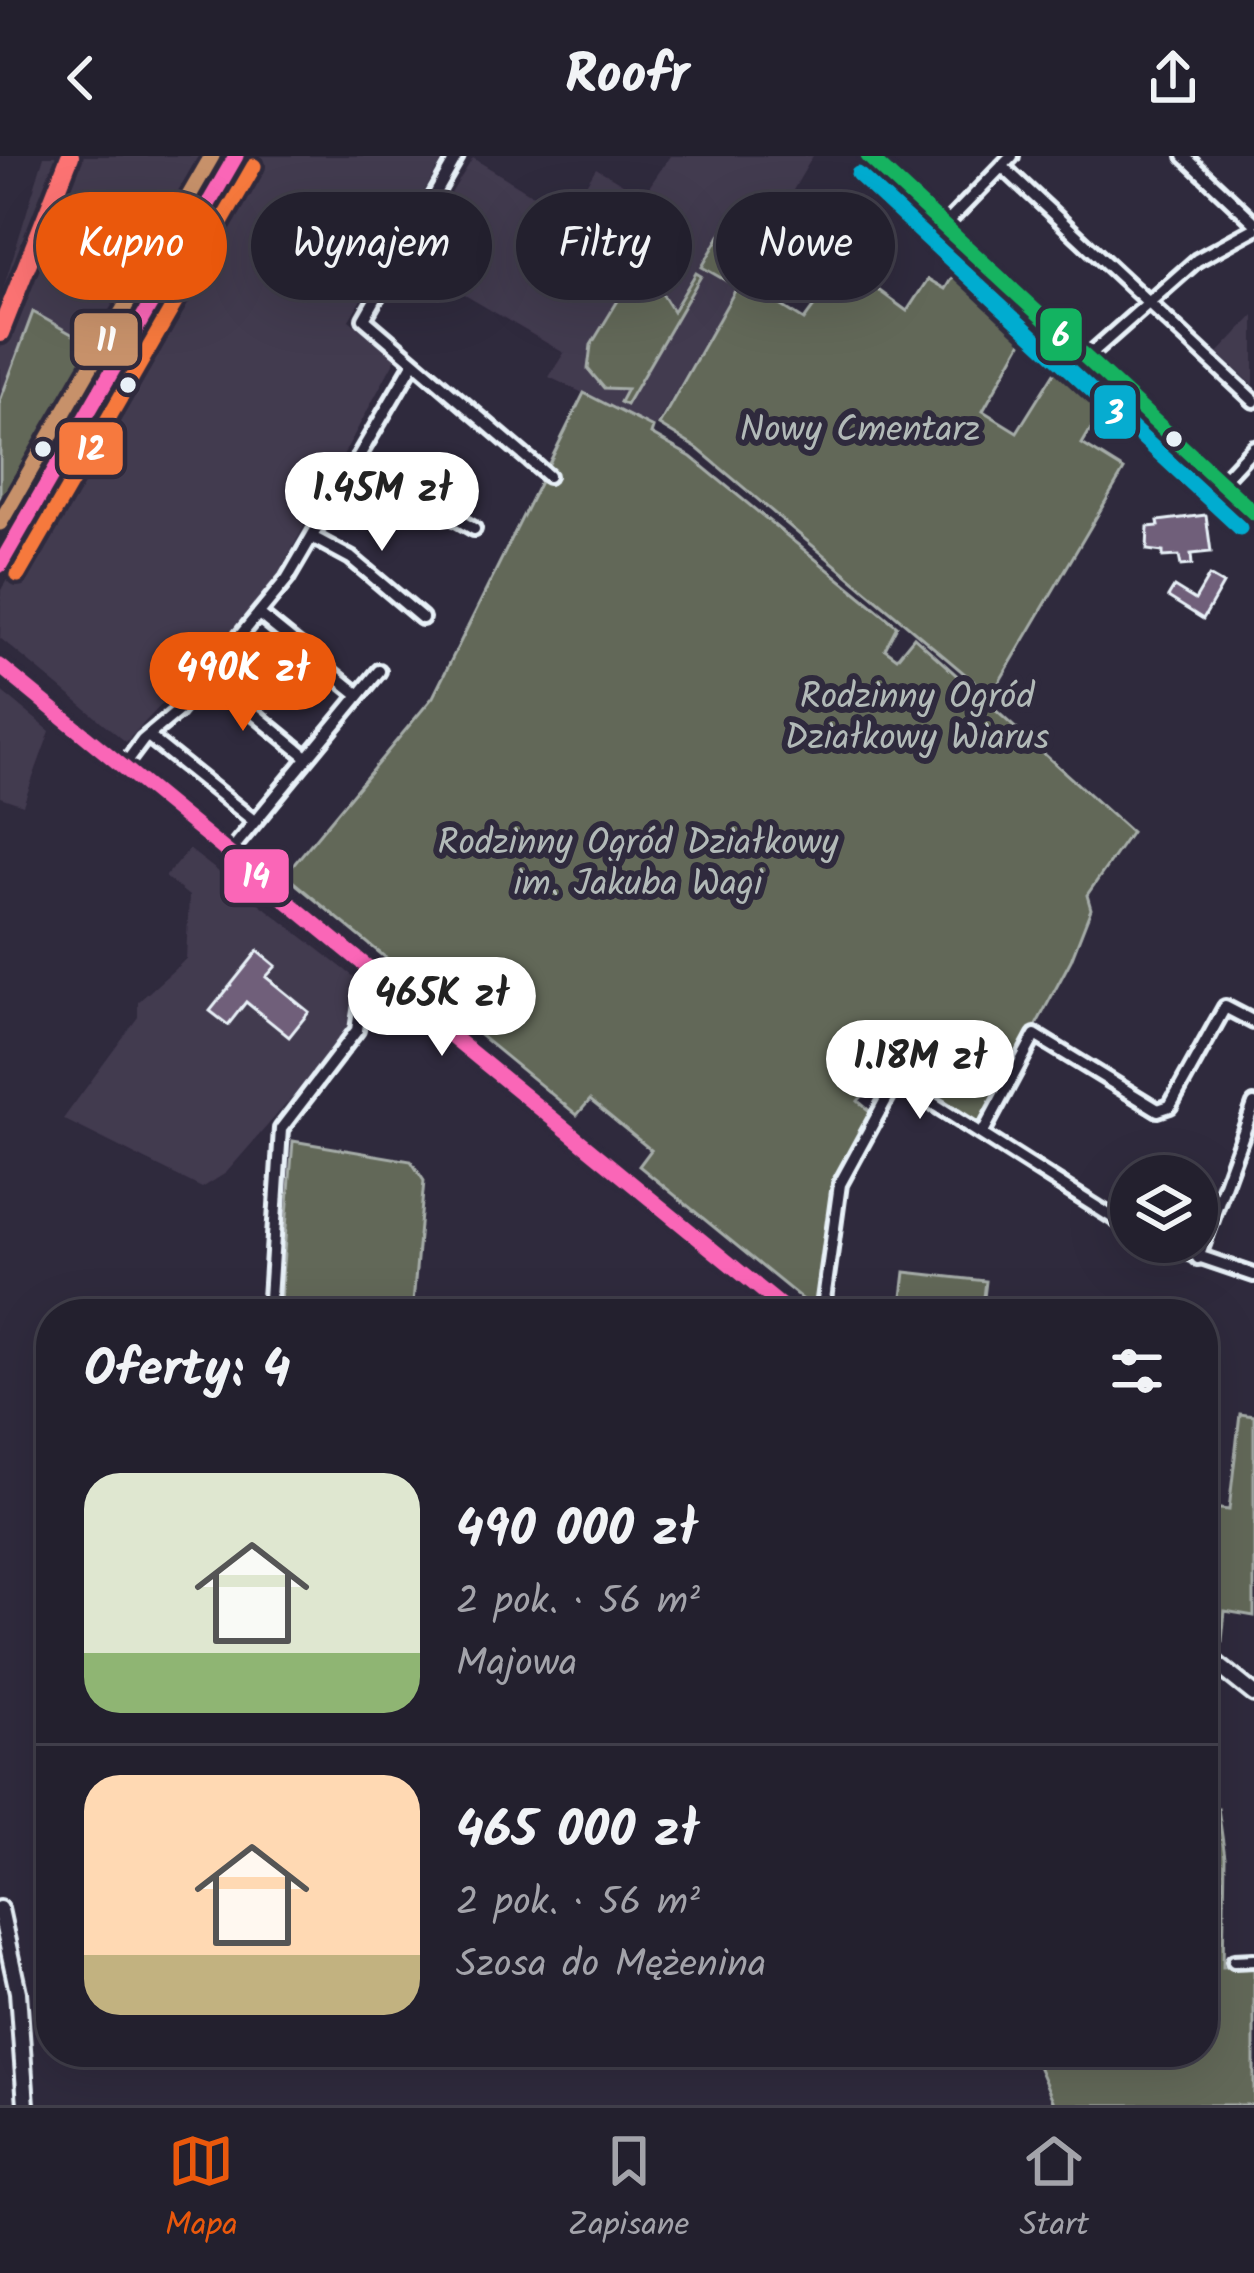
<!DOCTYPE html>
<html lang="pl">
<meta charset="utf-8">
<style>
body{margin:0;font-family:Kalam,sans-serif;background:#2f2d3a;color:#f1f3f6;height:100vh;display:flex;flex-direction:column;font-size:45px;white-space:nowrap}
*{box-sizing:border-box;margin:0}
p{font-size:39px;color:#a3a3aa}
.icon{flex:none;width:66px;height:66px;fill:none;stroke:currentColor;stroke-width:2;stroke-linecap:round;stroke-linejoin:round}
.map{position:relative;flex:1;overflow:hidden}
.panel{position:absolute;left:36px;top:1143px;width:1182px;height:768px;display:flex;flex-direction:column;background:#23202e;border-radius:48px;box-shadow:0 12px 48px #0002,0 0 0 3px #403e4a}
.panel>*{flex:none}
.top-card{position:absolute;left:36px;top:36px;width:1182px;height:108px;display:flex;gap:24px}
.fabs{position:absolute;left:1110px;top:999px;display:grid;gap:24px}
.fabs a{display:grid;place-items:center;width:108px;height:108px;border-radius:50%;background:#23202e;box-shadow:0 12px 48px #0002,0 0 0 3px #403e4a;font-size:60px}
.price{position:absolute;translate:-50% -102px;padding:0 27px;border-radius:42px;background:#fff;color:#222;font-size:39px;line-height:78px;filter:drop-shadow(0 3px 6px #0008)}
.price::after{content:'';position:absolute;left:50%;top:72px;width:36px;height:27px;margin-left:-18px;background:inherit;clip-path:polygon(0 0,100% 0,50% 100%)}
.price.current{background:#ea580c;color:#fff}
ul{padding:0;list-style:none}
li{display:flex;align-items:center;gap:36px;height:300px;padding:0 48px}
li+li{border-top:3px solid #403e4a}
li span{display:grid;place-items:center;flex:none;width:336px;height:240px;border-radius:36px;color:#555}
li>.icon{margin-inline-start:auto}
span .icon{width:144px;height:144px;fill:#fffc;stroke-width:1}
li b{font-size:51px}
h2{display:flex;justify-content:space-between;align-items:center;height:144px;padding:0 48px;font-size:51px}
.tag{padding:0 42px;border-radius:54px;background:#23202e;box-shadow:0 12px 48px #0002,0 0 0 3px #403e4a;font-size:42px;line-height:108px}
.tag.current{background:#ea580c;color:#fff}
header{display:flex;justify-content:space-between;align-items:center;height:156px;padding:0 48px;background:#23202e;font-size:54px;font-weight:700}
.menu{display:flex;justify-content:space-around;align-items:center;height:168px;border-top:3px solid #403e4a;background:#23202e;font-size:33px;color:#a3a3aa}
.menu a{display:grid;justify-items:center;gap:6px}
.menu .current{color:#ea580c}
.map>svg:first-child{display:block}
.built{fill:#423a4f}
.green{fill:#626759;stroke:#a5aca8;stroke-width:3}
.building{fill:#705f7a;stroke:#e8f1f8;stroke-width:3}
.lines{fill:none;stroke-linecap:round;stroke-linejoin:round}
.minor-casing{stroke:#e8f1f8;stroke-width:20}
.major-casing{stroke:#e8f1f8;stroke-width:22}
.minor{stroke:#2f2a3d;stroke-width:10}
.major{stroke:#2f2a3d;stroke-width:14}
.bus-1-casing{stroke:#2f2a3d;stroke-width:24}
.bus-2-casing{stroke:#2f2a3d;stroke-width:24}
.bus-3-casing{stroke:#2f2a3d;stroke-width:24}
.bus-4-casing{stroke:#2f2a3d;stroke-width:24}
.bus-5-casing{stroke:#2f2a3d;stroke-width:24}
.bus-1{stroke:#fa66b7;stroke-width:15}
.bus-2{stroke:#f6793e;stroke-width:15}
.bus-3{stroke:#13b361;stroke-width:15}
.bus-4{stroke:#06acd0;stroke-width:15}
.bus-5{stroke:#c7916a;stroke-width:15}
.rail-1-casing{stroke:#2f2a3d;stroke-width:27}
.rail-1{stroke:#fc7373;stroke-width:18}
.bus-dot{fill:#e8f1f8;stroke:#2f2a3d;stroke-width:4.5}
.labels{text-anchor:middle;stroke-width:12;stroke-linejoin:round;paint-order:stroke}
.park-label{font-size:36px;fill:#b2bab8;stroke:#2f2a3d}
.line-badge{stroke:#2f2a3d;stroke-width:4.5}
.badge-label{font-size:33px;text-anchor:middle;font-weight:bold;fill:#fff}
</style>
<header><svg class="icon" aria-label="back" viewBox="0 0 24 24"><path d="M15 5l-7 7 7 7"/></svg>Roofr<svg class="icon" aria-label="share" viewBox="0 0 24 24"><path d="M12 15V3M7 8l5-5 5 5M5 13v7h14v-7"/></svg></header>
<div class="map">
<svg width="1254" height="1949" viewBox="0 0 1254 1949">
<rect width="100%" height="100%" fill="#2f2a3d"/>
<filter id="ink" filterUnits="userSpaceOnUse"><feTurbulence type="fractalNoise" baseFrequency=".00833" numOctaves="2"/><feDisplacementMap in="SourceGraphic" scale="24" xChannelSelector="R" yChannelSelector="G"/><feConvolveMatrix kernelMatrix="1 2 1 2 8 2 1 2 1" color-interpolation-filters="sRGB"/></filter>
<g filter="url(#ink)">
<path class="built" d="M44 0H445L349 164 396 202 269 435 126 586 0 482 1 434 159 163 98 193 33 157 0 245V143Z
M670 0H813L655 271 549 221 564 197 408 106 473 2 567 60 596 12 643 40Z
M1254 159V230L1218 197Z
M0 534 50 575 23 649 0 641Z
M189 693 380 841 226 1017 202 1032 63 963 138 861V846L186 803 189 740 165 721Z"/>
<path class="green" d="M728 66 756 82 730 127 702 111Z
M844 109 907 155 928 123 945 133 959 110 969 111 1030 171 983 255 1017 276 1062 204 1103 242 1105 249 1082 288 1124 314 991 540 698 293 659 269 741 124 804 164Z
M696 117 701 120 626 249 620 246 627 233 604 232 588 213 591 189 622 138 651 132 663 139 673 155Z
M33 156 98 193 0 358V245Z
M584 237 653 272 651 278 691 301 897 470 885 493 897 502 914 481 1131 676 1087 739 1091 753 1071 804 982 970 887 911 858 945 872 957 832 1026 818 1156 639 1010 651 994 590 944 577 959 285 719 433 541Z
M293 985 411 1005 424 1025 412 1158H279Z
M905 1116 986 1125 982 1158H900Z
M1240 1258 1254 1260V1460L1225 1455 1222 1485 1203 1470V1351L1229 1354Z
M1203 1641 1218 1652 1225 1701 1223 1811 1254 1809V1949H1055L1032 1896H1203Z"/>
<path class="building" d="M1206 359 1211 396 1191 398 1192 409 1181 410 1179 400 1163 401V396L1147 394 1148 371 1159 370 1158 365Z
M1209 420 1223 428 1203 463 1168 441 1174 431 1195 444Z
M258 795 276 810 266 821 309 856 289 881 246 846 228 869 210 855Z"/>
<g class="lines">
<defs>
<path id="minor" d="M457 0 364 163 548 320
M868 0 1254 357
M1184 0 1254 66
M1002 10 1254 245
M944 70 1012 0
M1086 202 1197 104 1254 73
M356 305 474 373
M1220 327 1254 291
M312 381 351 402 422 462
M259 458 359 539
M208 520 307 601
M148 580 254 665
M122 612 143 584 178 555 287 423 414 206
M229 697 379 515
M983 976 1035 879 1158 954 1170 950 1225 851 1254 866
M1157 1086 1254 1119
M1198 1102 1254 948
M269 1158 281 973 357 874 363 836 375 817
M822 1158 840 1028 894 929 907 931 1131 1073
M1234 1805 1254 1804"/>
<path id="major" d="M0 409 236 0
M0 510 791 1158
M1203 1497 1254 1538
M0 1753 18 1836 26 1949"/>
</defs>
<use href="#minor" class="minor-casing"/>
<use href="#major" class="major-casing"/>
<use href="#minor" class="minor"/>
<use href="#major" class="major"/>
<defs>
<path id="bus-1" d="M0 409 236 0
M0 510 791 1158"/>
<path id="bus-2" d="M18 419 254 10"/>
<path id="bus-3" d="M868 0 1254 357"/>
<path id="bus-4" d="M858 18 1240 372"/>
<path id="bus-5" d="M0 367 212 0"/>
</defs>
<use href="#bus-1" class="bus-1-casing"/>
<use href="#bus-2" class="bus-2-casing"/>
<use href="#bus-3" class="bus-3-casing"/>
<use href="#bus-4" class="bus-4-casing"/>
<use href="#bus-5" class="bus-5-casing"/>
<use href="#bus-1" class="bus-1"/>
<use href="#bus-2" class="bus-2"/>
<use href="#bus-3" class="bus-3"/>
<use href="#bus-4" class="bus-4"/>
<use href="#bus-5" class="bus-5"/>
<defs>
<path id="rail-1" d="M0 177 70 0"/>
</defs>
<use href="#rail-1" class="rail-1-casing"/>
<use href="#rail-1" class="rail-1"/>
</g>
</g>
<g class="bus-dot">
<circle cx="128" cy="229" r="10"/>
<circle cx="1174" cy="283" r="10"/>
<circle cx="43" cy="293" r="10"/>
</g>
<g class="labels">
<g class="park-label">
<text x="860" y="285">Nowy Cmentarz</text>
<text x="917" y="552">Rodzinny Ogród<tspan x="917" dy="41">Działkowy Wiarus</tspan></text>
<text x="638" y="698">Rodzinny Ogród Działkowy<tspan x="638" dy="41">im. Jakuba Wagi</tspan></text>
</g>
</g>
<g class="line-badge">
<rect x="1038" y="150" width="46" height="57" rx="12" fill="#13b361"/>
<rect x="72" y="155" width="68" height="57" rx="12" fill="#c7916a"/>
<rect x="1092" y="227" width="46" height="58" rx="12" fill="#06acd0"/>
<rect x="57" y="264" width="68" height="57" rx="12" fill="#f6793e"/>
<rect x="222" y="691" width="69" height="58" rx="12" fill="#fa66b7"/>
</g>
<g class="badge-label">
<text x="1061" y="190">6</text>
<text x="106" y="195">11</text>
<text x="1115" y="268">3</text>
<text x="91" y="304">12</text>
<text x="256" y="731">14</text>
</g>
</svg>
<div class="fabs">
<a><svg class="icon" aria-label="layers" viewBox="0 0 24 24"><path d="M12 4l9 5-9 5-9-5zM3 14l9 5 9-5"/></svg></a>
</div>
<b class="price" style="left:382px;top:398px">1.45M zł</b>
<b class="price current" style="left:243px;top:578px">490K zł</b>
<b class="price" style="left:442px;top:903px">465K zł</b>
<b class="price" style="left:920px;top:966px">1.18M zł</b>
<div class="top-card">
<a class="tag current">Kupno</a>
<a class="tag">Wynajem</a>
<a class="tag">Filtry</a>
<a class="tag">Nowe</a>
</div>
<section class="panel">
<h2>Oferty: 4<svg class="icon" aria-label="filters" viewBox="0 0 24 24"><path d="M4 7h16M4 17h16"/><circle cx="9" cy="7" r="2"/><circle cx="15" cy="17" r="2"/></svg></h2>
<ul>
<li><span style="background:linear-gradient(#dfe7d0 75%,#8fb573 0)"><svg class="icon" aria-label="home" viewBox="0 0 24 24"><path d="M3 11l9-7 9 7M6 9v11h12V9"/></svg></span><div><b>490 000 zł</b><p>2 pok. · 56 m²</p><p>Majowa</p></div></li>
<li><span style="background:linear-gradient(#ffd9b3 75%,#c2b280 0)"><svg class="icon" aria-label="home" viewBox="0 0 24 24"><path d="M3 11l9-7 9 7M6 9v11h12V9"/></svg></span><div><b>465 000 zł</b><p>2 pok. · 56 m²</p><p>Szosa do Mężenina</p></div></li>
</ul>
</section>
</div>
<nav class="menu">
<a class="current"><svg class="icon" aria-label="map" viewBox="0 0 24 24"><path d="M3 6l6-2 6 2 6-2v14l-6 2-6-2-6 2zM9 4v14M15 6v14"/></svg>Mapa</a>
<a><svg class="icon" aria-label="saved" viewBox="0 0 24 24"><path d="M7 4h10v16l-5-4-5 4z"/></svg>Zapisane</a>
<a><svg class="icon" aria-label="home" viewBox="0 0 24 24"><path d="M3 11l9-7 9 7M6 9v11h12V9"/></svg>Start</a>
</nav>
